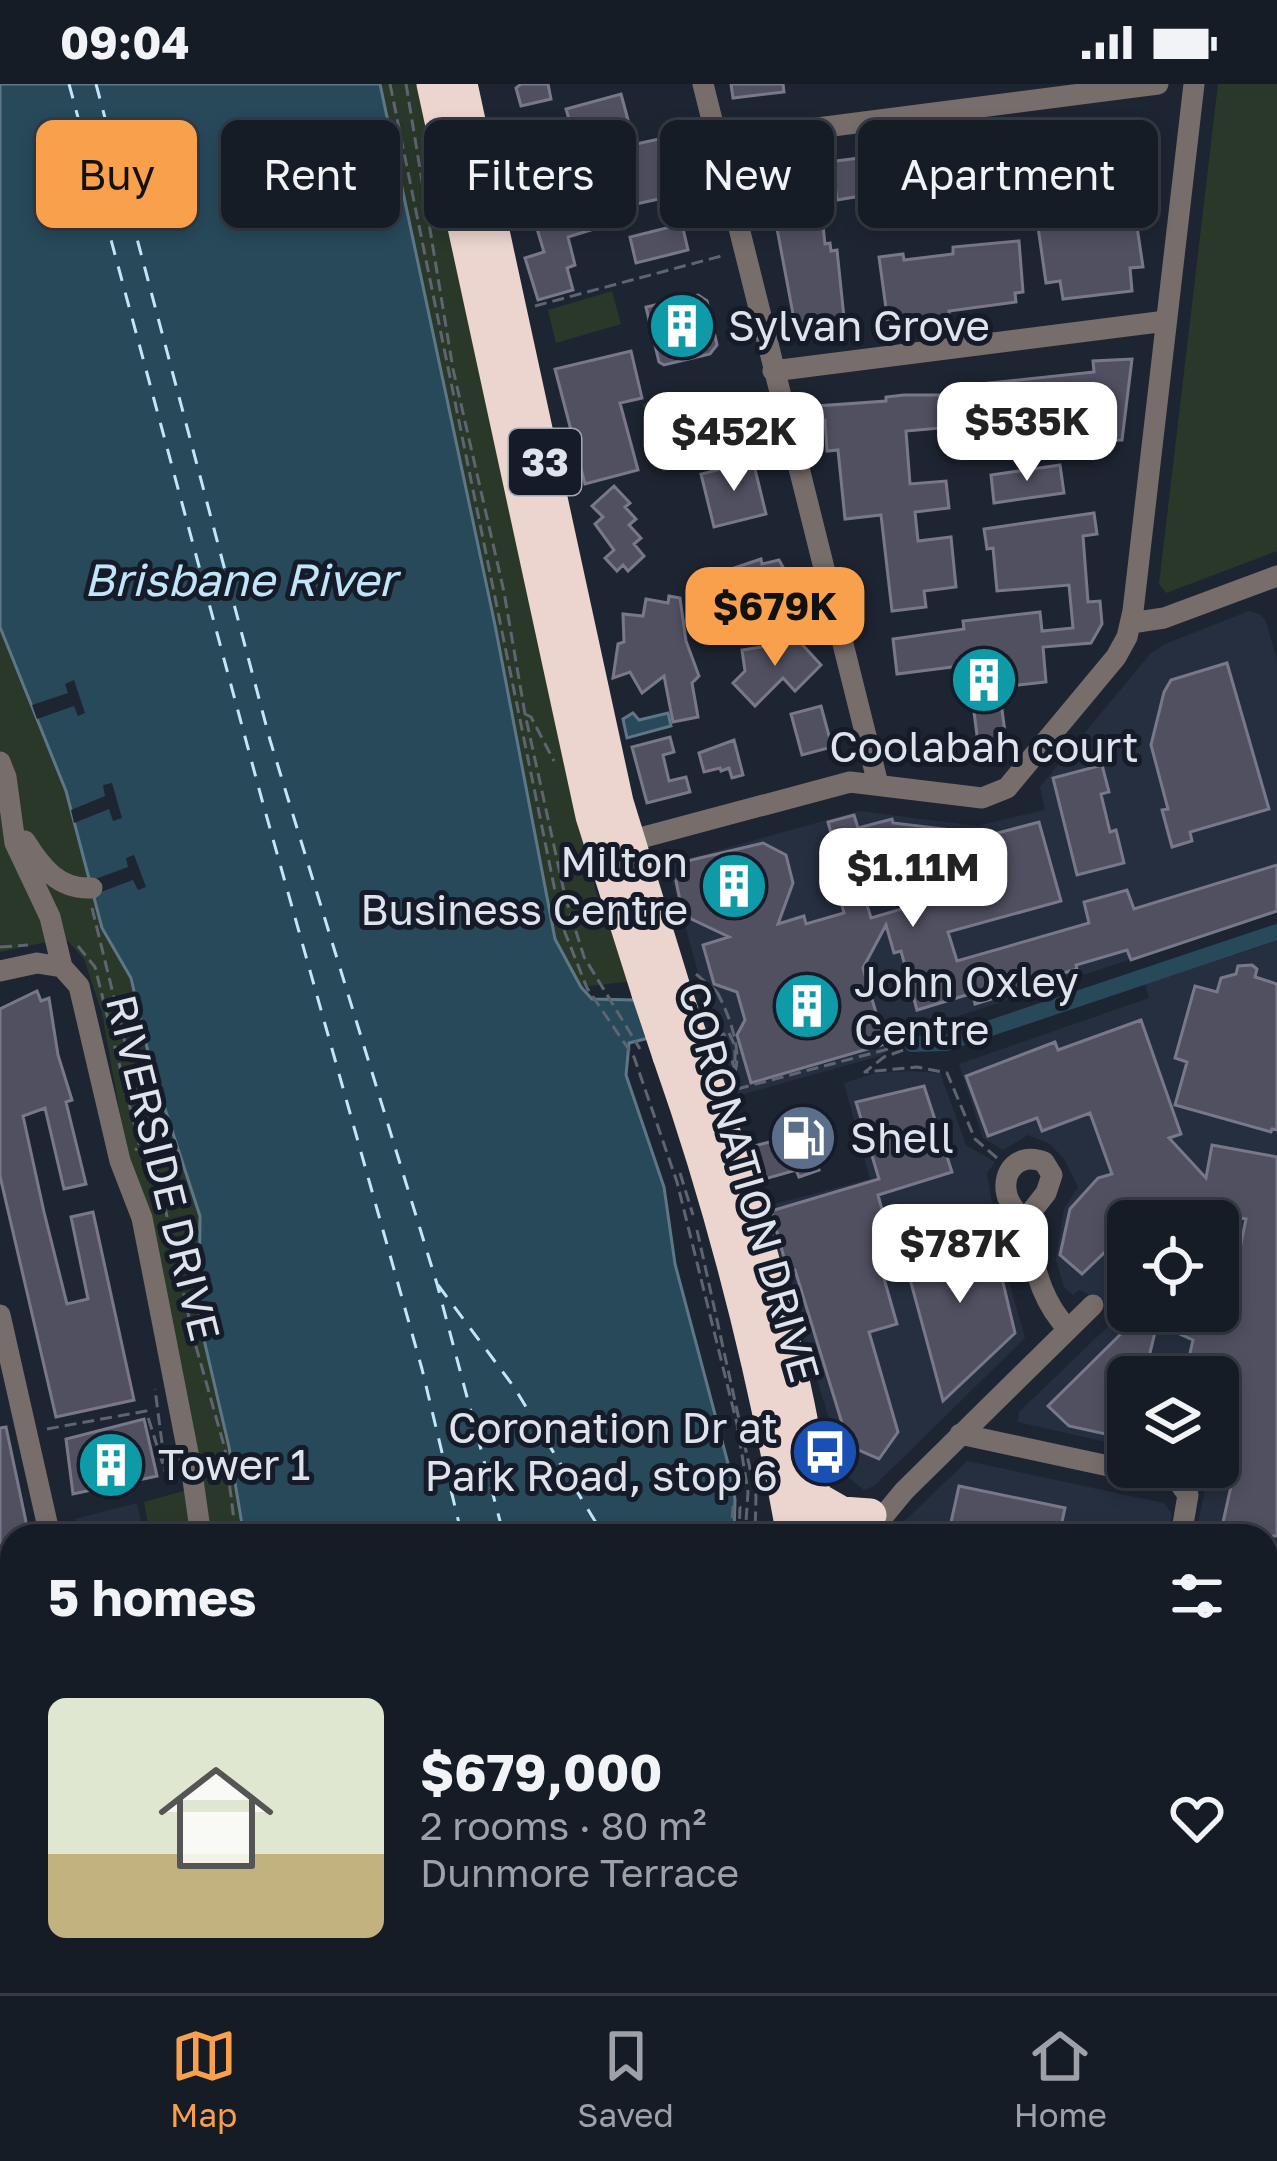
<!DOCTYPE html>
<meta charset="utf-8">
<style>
body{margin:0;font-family:"Golos Text",sans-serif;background:#1f252e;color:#f1f3f6;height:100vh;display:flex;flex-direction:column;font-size:45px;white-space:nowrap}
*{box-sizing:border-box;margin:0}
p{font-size:39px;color:#9ea1a7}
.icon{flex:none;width:66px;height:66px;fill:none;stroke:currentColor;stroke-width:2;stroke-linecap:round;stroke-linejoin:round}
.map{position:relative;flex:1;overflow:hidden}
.details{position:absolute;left:0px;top:1440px;width:1278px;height:471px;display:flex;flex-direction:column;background:#161c26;border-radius:36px 36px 0 0;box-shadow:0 6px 18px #0003,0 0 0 3px #353a43}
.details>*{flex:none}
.banner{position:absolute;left:36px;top:36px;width:1206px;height:108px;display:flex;gap:24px}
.tools{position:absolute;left:1107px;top:1116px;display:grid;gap:24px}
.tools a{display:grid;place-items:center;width:132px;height:132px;border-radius:18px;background:#161c26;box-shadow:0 6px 18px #0003,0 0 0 3px #353a43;font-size:60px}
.price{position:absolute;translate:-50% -102px;padding:0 27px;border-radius:24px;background:#fff;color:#222;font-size:39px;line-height:78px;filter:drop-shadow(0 3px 6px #0008)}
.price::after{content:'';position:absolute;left:50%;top:72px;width:36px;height:27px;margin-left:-18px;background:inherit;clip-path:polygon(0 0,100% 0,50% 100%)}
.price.active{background:#f9a04d;color:#111}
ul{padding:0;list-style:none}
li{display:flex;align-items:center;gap:36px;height:300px;padding:0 48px}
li+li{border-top:3px solid #353a43}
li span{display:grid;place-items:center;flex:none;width:336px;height:240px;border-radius:18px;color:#555}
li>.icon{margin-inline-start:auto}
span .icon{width:144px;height:144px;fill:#fffc;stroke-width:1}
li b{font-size:51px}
h2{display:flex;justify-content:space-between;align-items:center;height:144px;padding:0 48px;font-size:51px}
.chip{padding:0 42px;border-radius:18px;background:#161c26;box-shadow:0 6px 18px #0003,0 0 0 3px #353a43;font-size:42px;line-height:108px}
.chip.active{background:#f9a04d;color:#111}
.status{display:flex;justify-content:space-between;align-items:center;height:84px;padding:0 60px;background:#161c26;direction:ltr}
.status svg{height:33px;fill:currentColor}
.tab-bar{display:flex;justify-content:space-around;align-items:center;height:168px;border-top:3px solid #353a43;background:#161c26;font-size:33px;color:#9ea1a7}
.tab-bar a{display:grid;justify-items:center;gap:6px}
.tab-bar .active{color:#f9a04d}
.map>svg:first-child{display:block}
.built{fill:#262f40;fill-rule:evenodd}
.green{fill:#293828}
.water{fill:#27495a;stroke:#5e7786;stroke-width:3}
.pier{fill:#1e2532}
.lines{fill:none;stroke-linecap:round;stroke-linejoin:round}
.canal{stroke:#27495a;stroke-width:16}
.ferry{stroke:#c1e6fa;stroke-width:3;stroke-dasharray:15 12;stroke-linecap:butt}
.building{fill:#515061;stroke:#79788a;stroke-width:3;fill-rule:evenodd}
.path{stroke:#5e6470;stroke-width:3;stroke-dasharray:12 6;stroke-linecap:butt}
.minor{stroke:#776e6b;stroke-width:21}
.highway{stroke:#ebd5ce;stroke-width:33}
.path-bridge{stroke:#5e6470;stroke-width:3;stroke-dasharray:12 6;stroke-linecap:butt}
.highway-bridge{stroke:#ebd5ce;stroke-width:33}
.labels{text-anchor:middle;stroke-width:10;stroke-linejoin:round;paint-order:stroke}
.shield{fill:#151b28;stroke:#a2a7b1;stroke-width:3}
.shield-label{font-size:39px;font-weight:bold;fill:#dfe3ec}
.poi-label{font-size:42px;fill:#dfe3ec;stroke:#151b28;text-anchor:start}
.street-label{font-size:42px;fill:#dfe3ec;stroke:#151b28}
.water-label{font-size:45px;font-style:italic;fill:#c1e6fa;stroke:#151b28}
</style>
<div class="status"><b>09:04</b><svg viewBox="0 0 49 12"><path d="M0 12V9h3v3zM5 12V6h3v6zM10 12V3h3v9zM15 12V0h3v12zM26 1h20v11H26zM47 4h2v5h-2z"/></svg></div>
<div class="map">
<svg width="1277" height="1909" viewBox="0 0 1277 1909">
<rect width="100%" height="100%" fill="#1e2532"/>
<path class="built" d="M1249 527 1261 531 1266 538 1277 576V827L913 947 880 972 733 1013 670 788 676 778 859 727 977 742 1045 726 1040 703 1150 570 1165 560Z
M1277 857V1517L1266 1568V1452H1195L1210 1383H1218V1293H1128V1363L1018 1338 1019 1328 1124 1227 1079 1206 1073 1211 1064 1203 1056 1176 1064 1125 1078 1103 1064 1075 1050 1060 1028 1051 1003 1066 983 1054 959 980 1149 914 1145 900ZM1128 1137H1218V1227H1128Z
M907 987 940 989 966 1061 995 1078 987 1089 999 1162 1025 1254 874 1402 864 1406 847 1392 763 1123 870 1095 844 999 876 989Z
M967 1377 1164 1419 1172 1430 1167 1452H889Z
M137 1419 144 1452H79L75 1435Z
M12 1548V1899H52L0 1906V1551Z
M1266 1699 1277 1702V1799L1266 1796Z
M909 1899H1095L1092 1909H911Z"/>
<path class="green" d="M380 0H417L596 809 634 897 581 903 555 855 495 541Z
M1218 0H1277V467L1166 509 1159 500Z
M612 207 621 240 556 259 548 226Z
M679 309 698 378 662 388 642 320Z
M0 543 66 707 102 844 131 894 152 985 200 1132 199 1234 229 1363 244 1452H150L144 1418 187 1406 102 929 84 875 65 854 0 868Z
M218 1899H306L307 1909H220Z"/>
<path class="water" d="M0 0H380L495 541 555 855 581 903 592 915 634 916 649 954 629 959 626 991 664 1103 675 1180 729 1383 735 1415 734 1452H244L229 1363 199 1234 200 1132 152 985 131 894 102 844 66 707 0 543Z
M633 629 639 636 668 629 671 642 627 654 623 635Z
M306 1899H800L801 1909H307Z"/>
<path class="pier" d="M74 596 85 629 78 632 74 622 37 635 32 621 68 609 65 600Z
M112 699 122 734 113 737 109 725 74 739 71 726 105 712 103 701Z
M134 771 146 803 138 806 133 796 93 811 90 797 128 783 126 774Z"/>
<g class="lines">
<path class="canal" d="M912 960 946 959 1277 848"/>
<path class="ferry" d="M69 0 262 716 422 1285 462 1452
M96 0 270 656 437 1200 504 1452
M438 1201 514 1303 604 1452
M570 1899 572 1909
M607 1899 608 1909"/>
</g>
<path class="building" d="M521 0H548L551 15 521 22 516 4Z
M731 0H783L784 8 733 14Z
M621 10 628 36 574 52 566 25Z
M1142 40 1147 108 1132 109 1143 183 1130 184 1132 207 1063 215 1060 197 1046 199 1038 143 1063 140 1055 74 1029 78 1034 118 1000 127 943 134 942 125 908 129 909 137 878 140 877 125H868L867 111 837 116 835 101 810 104 813 134 822 133 825 160 830 159 831 167 837 166 845 243 796 246 772 118 762 120 761 111 755 112 753 97 760 96 758 87 875 72 879 111 919 107 915 63 977 58V65L1048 56 1047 51Z
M659 55 672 112 632 121 618 64Z
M581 113 591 146 568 153 575 181 567 184 573 206 538 216 525 174 544 168 532 128Z
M682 140 688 166 636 179 630 153Z
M1019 157 1023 208 1015 209 1016 218 949 227 950 239 935 241 934 232 888 239 879 173 903 170 904 176 953 170V163Z
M698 211 707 217 717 261 710 270 664 281 659 278 646 223Z
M631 267 642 314 620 319 638 386 585 400 555 285Z
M1132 275 1122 356 1089 357 1087 328 1038 331 1041 362 992 369 965 371 963 342 906 347 910 400 946 397 949 424 915 428 918 457 951 453 956 503 924 507 926 523 892 527 881 431 845 435 838 366 827 367 825 336 818 337 817 322 886 317V313L904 311H960V302L1094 288 1093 277Z
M753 377 766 430 714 443 701 390Z
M1060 381 1064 409 994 419 991 391Z
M614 402 630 419 625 423 636 435 629 441 641 454 634 460 644 472 628 487 623 481 617 487 605 474 614 466 595 440 603 433 592 422Z
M1094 429 1097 450 1083 452 1088 518 1100 517 1102 540 1091 559 1043 563 1046 598 999 603 1006 656 978 659 968 581 897 590 893 555 964 545 963 537 1040 528 1042 547 1073 544 1069 501 997 507 993 464 987 465 984 445Z
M761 475 762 480 779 476 789 494V519L775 523 776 528 743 532 727 520 724 501 734 484Z
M669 512 680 514 686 557 699 592 692 599 698 633 673 638 664 592 642 609 630 588 613 594 618 560 624 558 623 530 643 532 646 515 668 519Z
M799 557 821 581 795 607 783 594 755 622 733 599 745 587 742 566Z
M1227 579 1269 725 1190 748 1192 757 1172 763 1162 726 1168 725 1151 661 1164 608 1171 596Z
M821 622 832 663 802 671 791 630Z
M670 653 674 668 663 671 669 697 686 693 690 708 647 719 632 663Z
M734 656 743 691 732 694 729 684 721 687 720 684 704 688 699 669Z
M1102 681 1109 708 1101 710 1110 748 1116 746 1124 779 1077 791 1053 694Z
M854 731 858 744 892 735 893 739 978 749 979 754 1039 738 1061 817 948 848 957 877 1089 839 1084 818 1127 806 1134 825 1277 781V827L1131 876 1127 866 1076 881 1077 885 1027 900 1028 904 975 920 973 909 917 926 901 867 894 869 886 841 863 884 885 960 751 999 737 951 745 936 737 908 714 900 703 861 729 853 683 831 676 797 687 777 763 759 786 771 793 799 778 840 804 832 806 840 844 829 826 762 834 760 828 738ZM929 790 936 815 871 834 863 808Z
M1252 881 1257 885 1255 893 1277 900V1046L1272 1045 1271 1048 1175 1021 1187 978 1175 974 1195 902 1217 908 1221 894 1236 890 1238 882Z
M37 907 41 917 49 914 58 971 72 1016 66 1018 86 1100 64 1105 45 1024 23 1032 44 1128 67 1220 88 1215 71 1133 93 1128 134 1316 56 1333 0 1092V925Z
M1141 936 1181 1050 1169 1054 1206 1094 1212 1061 1277 1073V1452H1220L1237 1375 1218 1371V1347H1221L1233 1293H1128V1355L1069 1342 1048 1322 1132 1239 1131 1227H1218V1208L1230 1213 1246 1135 1218 1130 1210 1137H1128V1146L1082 1190 1060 1171 1070 1125 1098 1094 1112 1090 1090 1029 1042 1047 1037 1034 988 1052 966 992 1055 958 1058 966ZM1157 1240 1193 1256 1187 1282 1149 1273Z
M924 1002 952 1088 878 1111 891 1158 875 1163 897 1240 869 1248 898 1348 879 1375 849 1362 795 1186 788 1188 771 1127 879 1095 856 1018Z
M808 1052 819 1086 799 1093 796 1086 761 1096 751 1063 787 1053 788 1059Z
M991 1148 1015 1249 943 1317 903 1169Z
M144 1335 157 1392 73 1410 66 1355Z
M6 1343 29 1452H12V1493L0 1496V1344Z
M959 1402 1065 1424 1059 1452H948Z"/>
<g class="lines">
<path class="path" d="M390 0 562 841 587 904 634 973 677 1098 737 1340 748 1408 745 1452
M406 0 453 285 504 508 525 630 565 812 584 873 640 965
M535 222 725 171
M525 630 531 633 554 677
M92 824 161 1105 193 1252 225 1365 236 1452
M78 862 95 883 140 1063 135 1066
M0 863 28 861
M696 890 717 908
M729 949 735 962V985
M716 952 724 950 735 986
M737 1005 896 963 893 948 904 946 909 964 884 973 865 988 917 983 947 989 975 1055 997 1074
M680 1089 693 1131
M697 1146 756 1412 755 1452
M47 1345 146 1327 166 1390 155 1305
M657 1452 663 1449 664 1452
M731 1452 733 1423H740L739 1452
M817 1899 819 1909
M823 1899 825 1909
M917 1899 919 1909
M283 1909V1899"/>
<path class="minor" d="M703 0 878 700
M717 57 1158 0
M773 287 1166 237
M1131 539 1164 534 1277 492
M0 678 6 693 15 759 50 833 62 883 79 902 120 1077 142 1134 192 1389 201 1452
M25 757C41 783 59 806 92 804
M618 760 850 698 982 714 1007 704 1116 573 1127 553 1133 527 1194 0
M0 887 37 879 62 883
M1024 1137 1046 1109 1052 1091 1044 1078C1020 1068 1001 1086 1007 1111 1010 1124 1022 1131 1025 1144 1035 1182 1040 1216 1068 1245
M0 1231 50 1452
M960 1350 1178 1397 1188 1411 1181 1452
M846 1452 874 1428
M867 1452 904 1407 1093 1221
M0 1527 12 1524
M1268 1673 1277 1629
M260 1899 261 1909
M1170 1899 1218 1909
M83 1909 132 1899
M1124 1909 1126 1899"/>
<path class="highway" d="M433 0 592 732 648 909
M461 0 617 718 676 910
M669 972C724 1128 764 1289 793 1452
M698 973C753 1126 800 1291 820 1452
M814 1413 842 1429 870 1431
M859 1899 861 1909
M886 1899 888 1909"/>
<path class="path-bridge" d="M717 908C730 932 748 979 728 1001"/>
<path class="highway-bridge" d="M648 909 669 972
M676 910 698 973"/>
</g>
<defs>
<symbol id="building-disc" viewBox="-11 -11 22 22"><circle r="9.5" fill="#0f9aa8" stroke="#151b28"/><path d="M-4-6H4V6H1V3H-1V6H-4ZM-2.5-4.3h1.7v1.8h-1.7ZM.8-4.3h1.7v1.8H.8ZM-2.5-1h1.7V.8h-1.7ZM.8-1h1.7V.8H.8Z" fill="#fff"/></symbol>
<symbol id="fuel-disc" viewBox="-11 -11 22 22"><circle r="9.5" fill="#5c6f8a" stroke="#151b28"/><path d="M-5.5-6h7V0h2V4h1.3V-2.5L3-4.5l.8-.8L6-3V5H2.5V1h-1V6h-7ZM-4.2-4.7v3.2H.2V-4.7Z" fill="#fff"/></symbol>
<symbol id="bus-disc" viewBox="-11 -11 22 22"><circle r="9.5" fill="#1a4fb4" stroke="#151b28"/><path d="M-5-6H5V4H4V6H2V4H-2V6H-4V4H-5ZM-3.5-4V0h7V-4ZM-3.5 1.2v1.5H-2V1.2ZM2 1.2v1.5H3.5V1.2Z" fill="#fff"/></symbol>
</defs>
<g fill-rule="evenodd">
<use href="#building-disc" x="644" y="204" width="76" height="76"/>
<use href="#building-disc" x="946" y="558" width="76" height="76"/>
<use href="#building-disc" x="696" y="764" width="76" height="76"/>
<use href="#building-disc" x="769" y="884" width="76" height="76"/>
<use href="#fuel-disc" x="765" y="1016" width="76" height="76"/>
<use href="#bus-disc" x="787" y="1330" width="76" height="76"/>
<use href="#building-disc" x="73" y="1343" width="76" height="76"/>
</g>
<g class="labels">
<rect class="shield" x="509" y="345" width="72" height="66" rx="9"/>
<g class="shield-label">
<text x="545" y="392">33</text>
</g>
<g class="poi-label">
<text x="728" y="257">Sylvan Grove</text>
<text x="984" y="678" text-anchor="middle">Coolabah court</text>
<text x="688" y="793" text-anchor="end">Milton<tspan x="688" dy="48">Business Centre</tspan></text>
<text x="854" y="913">John Oxley<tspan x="854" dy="48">Centre</tspan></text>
<text x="850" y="1069">Shell</text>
<text x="778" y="1359" text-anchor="end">Coronation Dr at<tspan x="778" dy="48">Park Road, stop 6</tspan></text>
<text x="158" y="1396">Tower 1</text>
</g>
<g class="street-label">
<text transform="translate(163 1084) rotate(76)" y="15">RIVERSIDE DRIVE</text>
<text transform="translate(749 1098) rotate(74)" y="15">CORONATION DRIVE</text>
</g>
<g class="water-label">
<text x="240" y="512">Brisbane River</text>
</g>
</g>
</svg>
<div class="tools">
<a><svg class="icon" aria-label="locate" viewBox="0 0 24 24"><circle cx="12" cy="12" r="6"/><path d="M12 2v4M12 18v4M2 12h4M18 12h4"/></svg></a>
<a><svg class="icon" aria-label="layers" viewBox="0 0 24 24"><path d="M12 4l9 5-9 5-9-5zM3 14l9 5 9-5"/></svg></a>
</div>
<b class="price" style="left:1027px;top:400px">$535K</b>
<b class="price" style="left:734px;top:410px">$452K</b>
<b class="price active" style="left:775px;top:585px">$679K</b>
<b class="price" style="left:913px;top:846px">$1.11M</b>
<b class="price" style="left:960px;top:1222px">$787K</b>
<div class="banner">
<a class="chip active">Buy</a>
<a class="chip">Rent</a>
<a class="chip">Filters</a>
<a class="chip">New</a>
<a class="chip">Apartment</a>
</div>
<section class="details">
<h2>5 homes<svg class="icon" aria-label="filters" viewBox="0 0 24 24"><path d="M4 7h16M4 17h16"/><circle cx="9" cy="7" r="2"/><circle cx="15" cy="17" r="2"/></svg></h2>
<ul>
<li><span style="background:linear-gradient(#dfe7d0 65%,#c2b280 0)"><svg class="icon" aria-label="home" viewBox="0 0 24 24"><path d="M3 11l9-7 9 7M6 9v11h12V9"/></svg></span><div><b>$679,000</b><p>2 rooms · 80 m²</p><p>Dunmore Terrace</p></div><svg class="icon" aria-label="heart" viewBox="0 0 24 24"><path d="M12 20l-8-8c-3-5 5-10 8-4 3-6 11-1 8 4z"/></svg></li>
</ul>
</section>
</div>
<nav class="tab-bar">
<a class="active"><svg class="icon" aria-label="map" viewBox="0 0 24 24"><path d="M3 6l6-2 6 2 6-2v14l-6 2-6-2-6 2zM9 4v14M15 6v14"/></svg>Map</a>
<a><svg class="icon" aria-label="saved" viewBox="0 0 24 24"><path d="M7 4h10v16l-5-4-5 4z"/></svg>Saved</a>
<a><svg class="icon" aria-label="home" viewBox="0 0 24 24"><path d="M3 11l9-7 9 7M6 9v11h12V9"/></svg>Home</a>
</nav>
